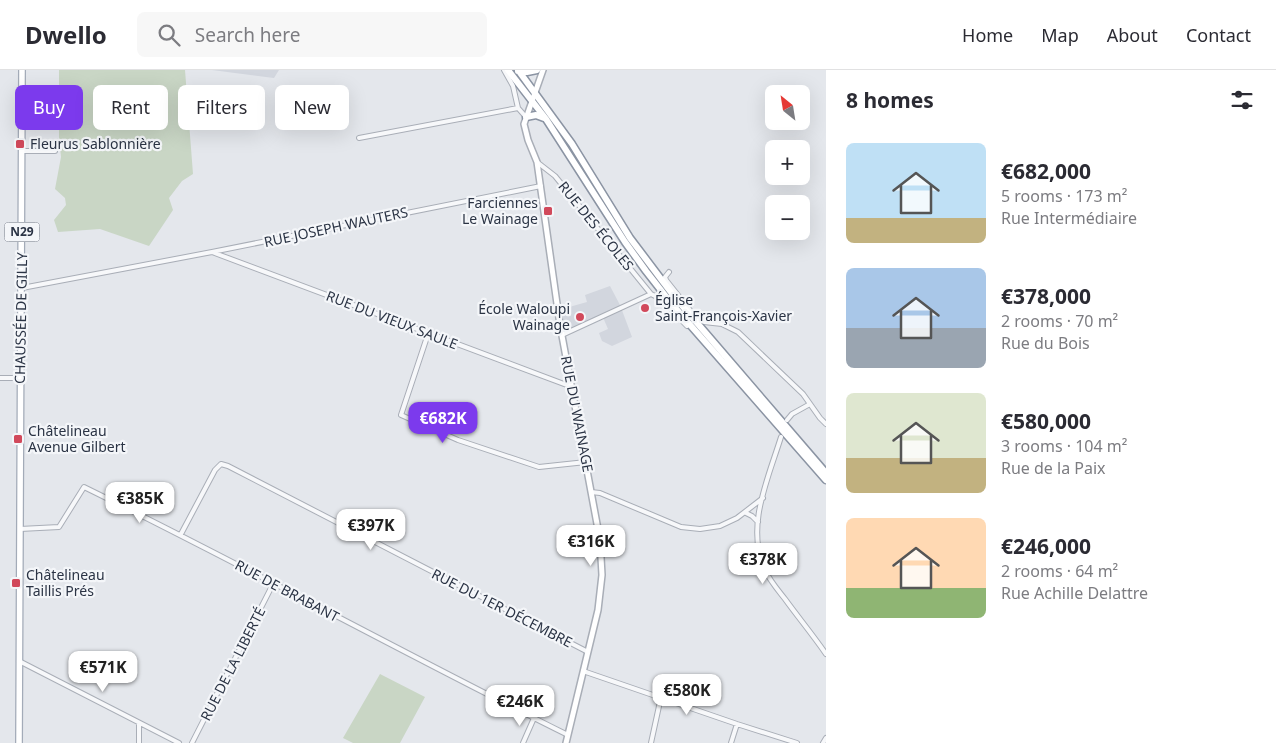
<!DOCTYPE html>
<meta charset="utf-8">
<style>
body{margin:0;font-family:"Noto Sans",sans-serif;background:#f7f7f7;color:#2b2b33;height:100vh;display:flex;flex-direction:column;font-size:19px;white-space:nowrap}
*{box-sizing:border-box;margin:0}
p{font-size:16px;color:#7c7c81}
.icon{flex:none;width:28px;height:28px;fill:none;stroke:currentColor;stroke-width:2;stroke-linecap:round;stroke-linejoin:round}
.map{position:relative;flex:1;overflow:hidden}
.side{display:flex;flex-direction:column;background:#fff;width:450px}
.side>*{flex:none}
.guide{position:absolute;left:15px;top:15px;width:475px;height:45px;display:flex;gap:10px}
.needle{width:32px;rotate:330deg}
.tools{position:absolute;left:765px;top:15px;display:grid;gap:10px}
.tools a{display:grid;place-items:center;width:45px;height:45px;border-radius:8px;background:#fff;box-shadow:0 5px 20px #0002;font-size:25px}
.price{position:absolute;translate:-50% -42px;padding:0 11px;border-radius:10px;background:#fff;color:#222;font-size:16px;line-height:32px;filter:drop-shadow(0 1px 2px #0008)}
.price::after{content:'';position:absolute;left:50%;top:30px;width:15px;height:11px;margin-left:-8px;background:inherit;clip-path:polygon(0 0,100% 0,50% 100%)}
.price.active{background:#7c3aed;color:#fff}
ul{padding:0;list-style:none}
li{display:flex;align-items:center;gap:15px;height:125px;padding:0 20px}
li span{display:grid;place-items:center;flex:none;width:140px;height:100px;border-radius:8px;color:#555}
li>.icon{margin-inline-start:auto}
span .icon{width:60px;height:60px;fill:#fffc;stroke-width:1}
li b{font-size:21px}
h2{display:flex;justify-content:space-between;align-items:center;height:60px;padding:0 20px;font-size:21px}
.chip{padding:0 18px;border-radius:8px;background:#fff;box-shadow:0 5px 20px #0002;font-size:18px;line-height:45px}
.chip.active{background:#7c3aed;color:#fff}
header{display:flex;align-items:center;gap:30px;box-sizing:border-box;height:70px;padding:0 25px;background:#fff;border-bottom:1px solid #e1e1e2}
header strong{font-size:24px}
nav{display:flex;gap:28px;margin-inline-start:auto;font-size:18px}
.search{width:350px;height:45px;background:#f7f7f7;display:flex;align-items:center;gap:12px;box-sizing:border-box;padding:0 18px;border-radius:8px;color:#7c7c81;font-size:19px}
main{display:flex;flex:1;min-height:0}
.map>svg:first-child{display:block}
.built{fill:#d2d6de}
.green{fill:#c9d6c5}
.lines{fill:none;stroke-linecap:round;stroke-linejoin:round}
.street-casing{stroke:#a9aeb7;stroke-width:6}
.secondary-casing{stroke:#a9aeb7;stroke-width:8}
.primary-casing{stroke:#a3abb8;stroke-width:8}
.highway-casing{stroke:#8b94a3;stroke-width:9}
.street{stroke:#f7f8fa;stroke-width:4}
.secondary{stroke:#fff;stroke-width:5}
.primary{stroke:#fff;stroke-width:5.5}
.highway{stroke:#fff;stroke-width:6}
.poi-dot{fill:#d1495b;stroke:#f4f6f9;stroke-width:2}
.labels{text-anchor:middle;stroke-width:4.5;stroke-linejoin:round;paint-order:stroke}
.shield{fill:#f4f6f9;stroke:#676e7b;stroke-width:1}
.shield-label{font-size:12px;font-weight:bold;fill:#2b3445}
.poi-label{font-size:14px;fill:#2b3445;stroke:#f4f6f9;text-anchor:start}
.street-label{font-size:14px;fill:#2b3445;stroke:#f4f6f9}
</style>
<header>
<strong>Dwello</strong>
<div class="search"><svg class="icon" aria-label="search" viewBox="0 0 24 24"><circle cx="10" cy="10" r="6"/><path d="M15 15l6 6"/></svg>Search here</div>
<nav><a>Home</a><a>Map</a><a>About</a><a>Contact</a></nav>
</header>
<main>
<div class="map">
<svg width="826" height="673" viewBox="0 0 826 673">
<rect width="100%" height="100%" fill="#e4e7ec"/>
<path class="built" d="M212 0H279L274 8Z
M610 216 620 235 632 267 612 276 602 271 599 263 608 259 602 245 569 260 564 257 562 239 587 232 585 225Z"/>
<path class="green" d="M59 0H185L193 104 182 111 169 128 173 140 149 176 100 159 58 162 54 150 66 135 65 128 55 119 61 87 59 67Z
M380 604 425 627 400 673H353L343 668Z"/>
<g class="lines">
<defs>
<path id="street" d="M504 0 513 16 518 38 526 47
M359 68 518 38
M22 81H55
M537 92 555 106 651 224 661 229 687 256
M212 182 572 317
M669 202 665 207 666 210 697 249 704 252 722 254 738 262 803 324 820 348 826 354
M22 218 212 182 541 116
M428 264 401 345 458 370 539 397 586 392
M562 265 651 224
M0 308H21
M787 350 792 344 810 334
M781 367C768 409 745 457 765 500 770 511 778 520 785 529 798 547 813 565 826 584
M591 422 600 423 681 457 700 459 720 456 737 448 763 428
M746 443 752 446 758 452
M20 459 59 457 84 417C247 497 405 584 568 665
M181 464 215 400 221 394 228 396 588 582
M19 591 179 673
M583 601 737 654 797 673
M139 673V653
M192 673 273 514
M523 673 534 648
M651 673 661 627
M731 673 737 654
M823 673 826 668"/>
<path id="secondary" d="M543 0 524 54 528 70 537 92 560 255 600 470 602 505 598 540 566 673"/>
<path id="primary" d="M19 673 22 0"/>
<path id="highway" d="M508 0 546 49 625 172 646 201 671 233 826 410
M518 0 572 74 630 168 673 225 826 403
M518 1 527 2 537 0
M526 47 536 45 544 48"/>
</defs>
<use href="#street" class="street-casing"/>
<use href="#secondary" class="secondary-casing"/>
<use href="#primary" class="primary-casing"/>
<use href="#highway" class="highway-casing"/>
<use href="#street" class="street"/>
<use href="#secondary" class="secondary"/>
<use href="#primary" class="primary"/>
<use href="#highway" class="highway"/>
</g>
<g class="poi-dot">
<rect x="15" y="69" width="10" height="10" rx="2.5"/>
<rect x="543" y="136" width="10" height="10" rx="2.5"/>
<circle cx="645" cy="238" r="5"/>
<circle cx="580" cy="247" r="5"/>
<rect x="13" y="364" width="10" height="10" rx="2.5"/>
<rect x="11" y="508" width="10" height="10" rx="2.5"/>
</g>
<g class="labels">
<rect class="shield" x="4.5" y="152.5" width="35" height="19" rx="4"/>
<g class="shield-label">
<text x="22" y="166">N29</text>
</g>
<g class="poi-label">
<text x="30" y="79">Fleurus Sablonnière</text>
<text x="538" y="138" text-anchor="end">Farciennes<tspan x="538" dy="16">Le Wainage</tspan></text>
<text x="655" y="235">Église<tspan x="655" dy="16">Saint-François-Xavier</tspan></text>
<text x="570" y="244" text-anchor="end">École Waloupi<tspan x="570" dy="16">Wainage</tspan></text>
<text x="28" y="366">Châtelineau<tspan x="28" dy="16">Avenue Gilbert</tspan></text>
<text x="26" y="510">Châtelineau<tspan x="26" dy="16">Taillis Prés</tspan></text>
</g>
<g class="street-label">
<text transform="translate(596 156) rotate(51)" y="5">RUE DES ÉCOLES</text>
<text transform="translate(336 157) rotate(-12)" y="5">RUE JOSEPH WAUTERS</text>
<text transform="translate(21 248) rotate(-89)" y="5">CHAUSSÉE DE GILLY</text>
<text transform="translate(392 250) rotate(21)" y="5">RUE DU VIEUX SAULE</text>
<text transform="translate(577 344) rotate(79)" y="5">RUE DU WAINAGE</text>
<text transform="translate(287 521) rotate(28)" y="5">RUE DE BRABANT</text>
<text transform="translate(502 538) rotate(27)" y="5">RUE DU 1ER DÉCEMBRE</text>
<text transform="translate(233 594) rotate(-63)" y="5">RUE DE LA LIBERTÉ</text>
</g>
</g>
</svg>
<div class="tools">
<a><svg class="needle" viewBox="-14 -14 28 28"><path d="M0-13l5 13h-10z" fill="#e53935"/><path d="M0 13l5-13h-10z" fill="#7c7c81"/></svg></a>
<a>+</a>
<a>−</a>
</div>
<b class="price active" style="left:443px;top:374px">€682K</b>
<b class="price" style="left:140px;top:454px">€385K</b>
<b class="price" style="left:371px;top:481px">€397K</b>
<b class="price" style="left:591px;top:497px">€316K</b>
<b class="price" style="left:763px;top:515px">€378K</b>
<b class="price" style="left:103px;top:623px">€571K</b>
<b class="price" style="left:687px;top:646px">€580K</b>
<b class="price" style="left:520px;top:657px">€246K</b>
<div class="guide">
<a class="chip active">Buy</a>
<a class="chip">Rent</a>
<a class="chip">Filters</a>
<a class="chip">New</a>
</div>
</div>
<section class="side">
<h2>8 homes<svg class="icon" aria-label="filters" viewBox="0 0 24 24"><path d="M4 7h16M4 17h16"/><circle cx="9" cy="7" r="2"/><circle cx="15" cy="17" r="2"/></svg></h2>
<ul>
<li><span style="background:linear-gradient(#bfe0f5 75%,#c2b280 0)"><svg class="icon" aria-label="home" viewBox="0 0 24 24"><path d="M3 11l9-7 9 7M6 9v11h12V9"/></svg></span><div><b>€682,000</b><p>5 rooms · 173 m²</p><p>Rue Intermédiaire</p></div></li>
<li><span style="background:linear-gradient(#a9c7e8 60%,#9aa5b1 0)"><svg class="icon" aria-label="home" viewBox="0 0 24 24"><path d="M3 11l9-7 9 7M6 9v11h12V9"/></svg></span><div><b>€378,000</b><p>2 rooms · 70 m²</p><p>Rue du Bois</p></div></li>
<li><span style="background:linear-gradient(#dfe7d0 65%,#c2b280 0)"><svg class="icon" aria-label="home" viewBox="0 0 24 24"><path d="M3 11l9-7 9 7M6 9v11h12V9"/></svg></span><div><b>€580,000</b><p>3 rooms · 104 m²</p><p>Rue de la Paix</p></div></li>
<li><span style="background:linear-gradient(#ffd9b3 70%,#8fb573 0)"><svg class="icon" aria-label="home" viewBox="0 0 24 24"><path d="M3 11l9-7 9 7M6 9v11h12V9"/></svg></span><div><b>€246,000</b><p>2 rooms · 64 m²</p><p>Rue Achille Delattre</p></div></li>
</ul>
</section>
</main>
